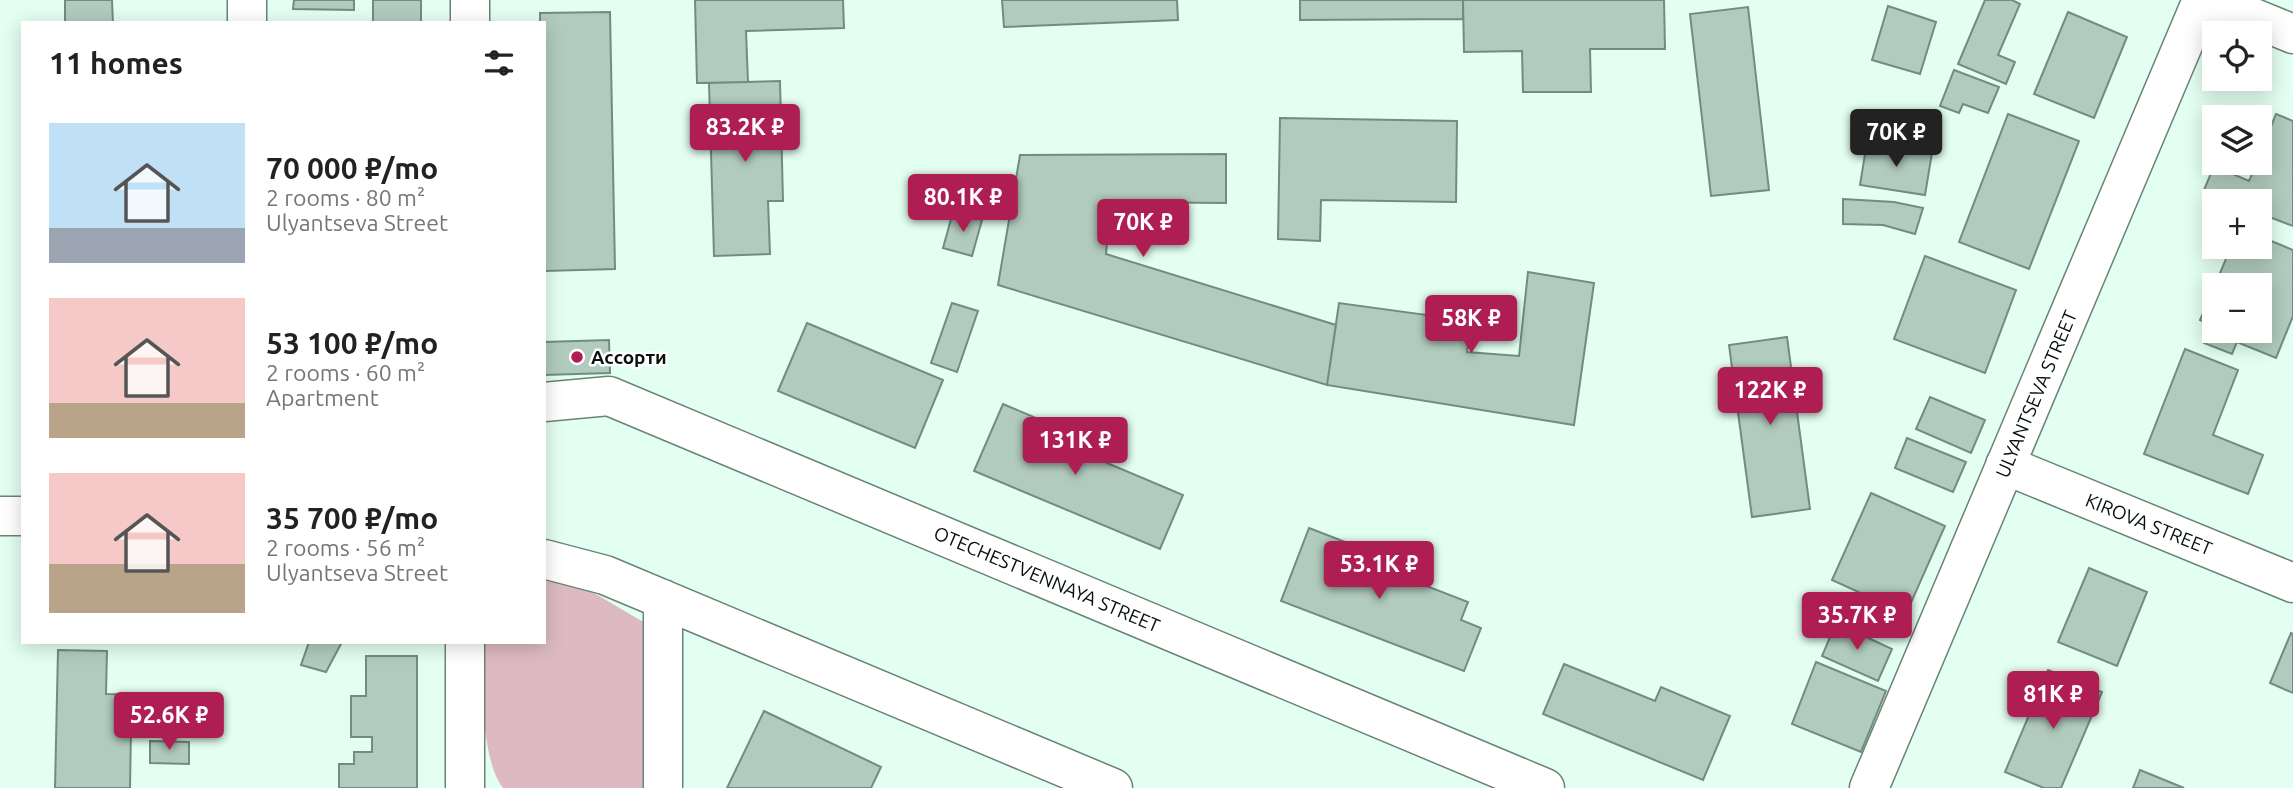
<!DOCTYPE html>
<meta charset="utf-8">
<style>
body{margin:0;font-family:Ubuntu,sans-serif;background:#f2f2f2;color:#222;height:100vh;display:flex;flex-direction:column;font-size:26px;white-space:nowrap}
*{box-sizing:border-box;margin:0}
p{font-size:23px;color:#767676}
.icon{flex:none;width:38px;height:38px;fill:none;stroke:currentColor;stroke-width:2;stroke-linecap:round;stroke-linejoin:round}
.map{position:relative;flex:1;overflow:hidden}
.details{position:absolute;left:21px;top:21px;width:525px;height:623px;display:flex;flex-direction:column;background:#fff;border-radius:0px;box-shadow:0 4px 18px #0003}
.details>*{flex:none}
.controls{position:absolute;left:2202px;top:21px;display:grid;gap:14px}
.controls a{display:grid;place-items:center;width:70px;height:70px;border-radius:0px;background:#fff;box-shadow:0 4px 18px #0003;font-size:35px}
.price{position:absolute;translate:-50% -60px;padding:0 16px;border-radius:7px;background:#ae1e53;color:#fff;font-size:23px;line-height:46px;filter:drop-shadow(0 2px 4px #0008)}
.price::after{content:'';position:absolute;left:50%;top:42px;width:21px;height:16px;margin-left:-10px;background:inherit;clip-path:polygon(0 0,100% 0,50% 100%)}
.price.on{background:#222;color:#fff}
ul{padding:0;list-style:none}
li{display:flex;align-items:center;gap:21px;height:175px;padding:0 28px}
li span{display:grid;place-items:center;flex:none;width:196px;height:140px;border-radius:0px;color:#555}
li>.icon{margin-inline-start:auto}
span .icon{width:84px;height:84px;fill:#fffc;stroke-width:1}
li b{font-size:30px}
h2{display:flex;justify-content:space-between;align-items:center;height:84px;padding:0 28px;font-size:30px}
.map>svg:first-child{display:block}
.green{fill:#ddbac1}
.building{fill:#b1cbbe;stroke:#738c80;stroke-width:2}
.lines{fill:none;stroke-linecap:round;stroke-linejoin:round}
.minor-casing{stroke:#6a8377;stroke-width:41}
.minor{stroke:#fff;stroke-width:38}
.poi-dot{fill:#ae1e53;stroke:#fff;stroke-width:2.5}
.labels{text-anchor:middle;stroke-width:5;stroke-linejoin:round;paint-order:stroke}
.poi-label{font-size:19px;font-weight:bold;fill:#07100b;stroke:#fff;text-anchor:start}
.street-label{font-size:19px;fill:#07100b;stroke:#fff}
</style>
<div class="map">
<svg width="2293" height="788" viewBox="0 0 2293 788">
<rect width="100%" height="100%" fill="#e3fff1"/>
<path class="green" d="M544 581 577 583 645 623 657 788H503C481 761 481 677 484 642H544Z"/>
<path class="building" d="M65 0H112L113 23H65Z
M294 0H354V10L293 9Z
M373 0H421V23H373Z
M695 0H843L844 28 746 31 748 82 697 83Z
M1002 0H1177L1178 20 1004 27Z
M1300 0H1463V19L1300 20Z
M1463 0H1664L1665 49H1590L1591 92H1523L1522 51 1464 52Z
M1985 0H2012L2020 4 1998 55 2015 62 2006 84 1958 64Z
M1888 6 1936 22 1920 74 1872 60Z
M1748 7 1769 190 1711 196 1690 14Z
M610 12 615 269 545 271 544 23H540V13Z
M2068 12 2127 37 2094 118 2034 94Z
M1954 70 1999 87 1988 113 1963 104 1959 113 1940 106Z
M780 81 783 201H768L770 254 714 256 709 83Z
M2008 114 2079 141 2029 269 1959 242Z
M2276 114 2293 121V226L2259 213V201H2231L2204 190 2214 166 2249 181 2257 163H2259V156Z
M1280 118 1457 121 1456 202 1321 200 1320 241 1278 239Z
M1867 142 1932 153 1925 195 1860 185Z
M1226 154V203L1111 202 1106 254 1336 325 1327 385 998 285 1020 155Z
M1843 199 1894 202 1923 208 1915 234 1883 225 1843 224Z
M953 212 982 220 972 256 943 248Z
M2259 236 2293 250V316L2276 358 2237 342 2232 354 2204 343 2212 325 2200 320 2214 288V331H2259V285H2215L2231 247H2259Z
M1925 256 2016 290 1985 373 1894 339Z
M1528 272 1594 283 1574 425 1327 385 1339 303 1471 321 1467 352 1519 356Z
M952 303 978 311 957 372 931 363Z
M807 323 943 380 915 448 778 391Z
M1787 337 1810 509 1752 517 1729 345Z
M609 340 610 373 544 375V342Z
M2185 349 2238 370 2213 435 2263 455 2248 494 2144 454Z
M1930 397 1985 420 1971 453 1916 429Z
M1003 404 1093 442 1088 455 1183 495 1160 549 974 471Z
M1907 438 1966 462 1953 492 1895 468Z
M1871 493 1945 526 1910 605 1893 598 1889 606 1832 580Z
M1309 528 1379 555 1375 566 1468 602 1461 620 1481 628 1464 671 1281 601Z
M2089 568 2147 592 2117 666 2058 642Z
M1836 623 1892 649 1878 681 1822 656Z
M2291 633 2293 634V693L2270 683Z
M309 642H342L326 672 301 665Z
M58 650 107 651 106 694 159 695 158 730 131 729 130 788H55Z
M366 656H417V788H339V764H354V752H372V737H351V696H366Z
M1816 662 1886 691 1861 752 1792 724Z
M1564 664 1655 701 1661 687 1730 716 1703 780 1543 714Z
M2048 670 2102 692 2061 788H2044L2005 772Z
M764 711 881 767 871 788H727Z
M150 741 189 742V764L150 763Z
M2140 770 2184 788H2133Z"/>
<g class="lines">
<defs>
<path id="minor" d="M2210 0 2293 34
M247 23V0
M470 23V0
M544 402 609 396 1545 788
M2005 465 2293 583
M0 516H23
M544 559 605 575 1113 788
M663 599V788
M465 788V642
M1869 788 2202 0"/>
</defs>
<use href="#minor" class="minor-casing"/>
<use href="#minor" class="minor"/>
</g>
<circle class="poi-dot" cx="577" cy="357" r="7"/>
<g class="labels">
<g class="poi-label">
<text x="591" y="364">Ассорти</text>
</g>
<g class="street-label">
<text transform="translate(2036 394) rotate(-67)" y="7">ULYANTSEVA STREET</text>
<text transform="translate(2149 524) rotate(22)" y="7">KIROVA STREET</text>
<text transform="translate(1047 579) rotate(23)" y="7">OTECHESTVENNAYA STREET</text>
</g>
</g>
</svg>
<div class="controls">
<a><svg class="icon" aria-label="locate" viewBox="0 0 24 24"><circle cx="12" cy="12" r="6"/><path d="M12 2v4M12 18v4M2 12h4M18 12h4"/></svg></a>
<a><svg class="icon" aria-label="layers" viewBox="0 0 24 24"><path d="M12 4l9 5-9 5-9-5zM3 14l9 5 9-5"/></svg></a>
<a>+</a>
<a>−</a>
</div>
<b class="price" style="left:745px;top:164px">83.2K ₽</b>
<b class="price on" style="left:1896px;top:169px">70K ₽</b>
<b class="price" style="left:963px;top:234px">80.1K ₽</b>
<b class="price" style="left:1143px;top:259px">70K ₽</b>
<b class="price" style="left:1471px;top:355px">58K ₽</b>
<b class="price" style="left:1770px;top:427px">122K ₽</b>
<b class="price" style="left:1075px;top:477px">131K ₽</b>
<b class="price" style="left:1379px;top:601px">53.1K ₽</b>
<b class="price" style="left:1857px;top:652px">35.7K ₽</b>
<b class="price" style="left:2053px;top:731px">81K ₽</b>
<b class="price" style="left:169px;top:752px">52.6K ₽</b>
<section class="details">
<h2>11 homes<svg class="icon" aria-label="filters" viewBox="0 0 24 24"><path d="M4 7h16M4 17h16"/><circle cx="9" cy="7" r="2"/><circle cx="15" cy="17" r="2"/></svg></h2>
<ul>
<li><span style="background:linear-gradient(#bfe0f5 75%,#9aa5b1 0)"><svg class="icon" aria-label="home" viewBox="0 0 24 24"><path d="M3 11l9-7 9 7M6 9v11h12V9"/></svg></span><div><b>70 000 ₽/mo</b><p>2 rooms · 80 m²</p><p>Ulyantseva Street</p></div></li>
<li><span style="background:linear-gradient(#f6c9c9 75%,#b9a48a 0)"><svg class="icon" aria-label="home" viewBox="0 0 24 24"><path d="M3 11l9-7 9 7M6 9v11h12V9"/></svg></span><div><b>53 100 ₽/mo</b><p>2 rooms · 60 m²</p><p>Apartment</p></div></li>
<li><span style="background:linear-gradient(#f6c9c9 65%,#b9a48a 0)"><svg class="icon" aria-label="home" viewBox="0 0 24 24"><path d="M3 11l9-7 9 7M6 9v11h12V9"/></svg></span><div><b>35 700 ₽/mo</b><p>2 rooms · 56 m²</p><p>Ulyantseva Street</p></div></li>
</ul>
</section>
</div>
